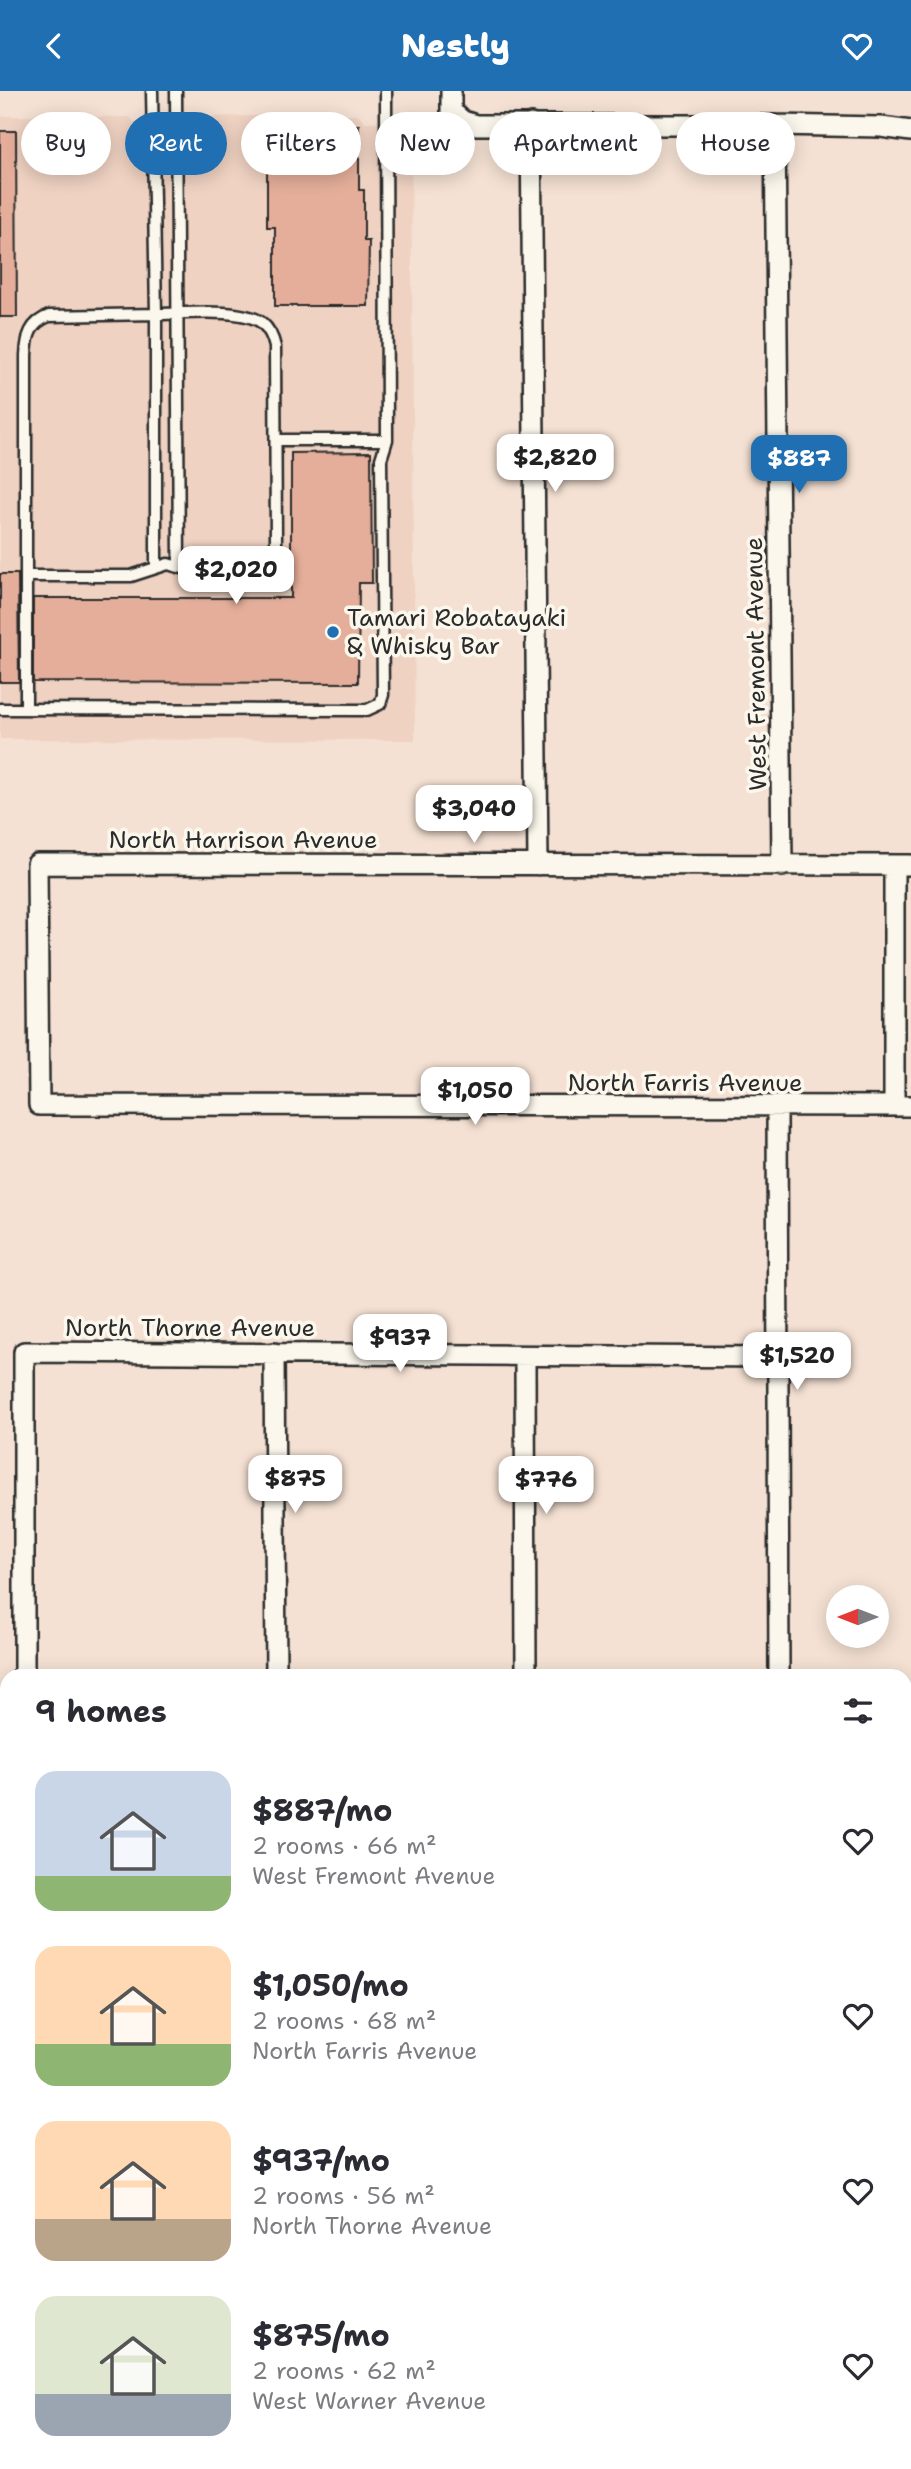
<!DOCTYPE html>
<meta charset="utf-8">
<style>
body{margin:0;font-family:"Shantell Sans",sans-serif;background:#f7f7f7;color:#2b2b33;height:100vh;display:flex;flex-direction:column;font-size:26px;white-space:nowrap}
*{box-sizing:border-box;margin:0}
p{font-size:23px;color:#7c7c81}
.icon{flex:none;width:38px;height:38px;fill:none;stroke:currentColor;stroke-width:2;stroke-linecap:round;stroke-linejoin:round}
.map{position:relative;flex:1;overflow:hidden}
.sheet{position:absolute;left:0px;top:1578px;width:912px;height:800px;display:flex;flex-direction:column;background:#fff;border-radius:21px 21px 0 0;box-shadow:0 4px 18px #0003}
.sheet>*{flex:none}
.top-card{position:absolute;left:21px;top:21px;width:870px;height:63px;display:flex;gap:14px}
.needle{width:46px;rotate:270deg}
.fabs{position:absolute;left:826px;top:1494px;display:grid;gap:14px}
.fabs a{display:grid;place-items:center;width:63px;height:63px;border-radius:50%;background:#fff;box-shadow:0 4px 18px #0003;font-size:35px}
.price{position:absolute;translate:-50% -60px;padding:0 16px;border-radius:14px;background:#fff;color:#222;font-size:23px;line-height:46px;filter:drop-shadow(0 2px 4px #0008)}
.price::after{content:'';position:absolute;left:50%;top:42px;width:21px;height:16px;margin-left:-10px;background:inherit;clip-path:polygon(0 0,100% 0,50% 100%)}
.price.on{background:#1f6fb2;color:#fff}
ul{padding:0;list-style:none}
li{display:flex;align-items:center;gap:21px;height:175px;padding:0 35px}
li span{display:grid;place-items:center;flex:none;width:196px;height:140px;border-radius:21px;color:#555}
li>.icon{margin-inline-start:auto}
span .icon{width:84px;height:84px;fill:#fffc;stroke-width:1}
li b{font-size:30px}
h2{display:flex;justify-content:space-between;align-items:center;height:84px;padding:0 35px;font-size:30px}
.tag{padding:0 24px;border-radius:32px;background:#fff;box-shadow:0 4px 18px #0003;font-size:24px;line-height:63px}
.tag.on{background:#1f6fb2;color:#fff}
header{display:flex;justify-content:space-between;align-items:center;height:91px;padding:0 35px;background:#1f6fb2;color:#fff;font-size:32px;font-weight:800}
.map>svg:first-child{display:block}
.built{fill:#efd2c2}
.building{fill:#e4ae9a;stroke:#2b2b2b;stroke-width:2}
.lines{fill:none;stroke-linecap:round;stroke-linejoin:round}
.service-casing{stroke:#2b2b2b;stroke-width:15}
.minor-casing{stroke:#2b2b2b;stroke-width:24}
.tertiary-casing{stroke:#2b2b2b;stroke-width:28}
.service{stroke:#fbf7ec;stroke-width:10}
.minor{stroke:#fbf7ec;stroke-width:19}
.tertiary{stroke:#fbf7ec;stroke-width:23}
.poi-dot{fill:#1f6fb2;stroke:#fbf7ec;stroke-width:2.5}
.labels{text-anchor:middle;stroke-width:7;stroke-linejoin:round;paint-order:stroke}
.poi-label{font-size:24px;fill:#2b2b2b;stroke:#fbf7ec;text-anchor:start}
.street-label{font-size:24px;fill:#2b2b2b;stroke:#fbf7ec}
</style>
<header><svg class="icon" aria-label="back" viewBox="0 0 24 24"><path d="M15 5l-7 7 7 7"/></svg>Nestly<svg class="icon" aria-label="heart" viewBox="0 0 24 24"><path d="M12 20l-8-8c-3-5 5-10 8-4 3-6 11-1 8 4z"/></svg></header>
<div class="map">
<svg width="911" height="2378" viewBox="0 0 911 2378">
<rect width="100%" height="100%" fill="#f4e1d3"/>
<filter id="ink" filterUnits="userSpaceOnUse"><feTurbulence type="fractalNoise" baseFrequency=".0143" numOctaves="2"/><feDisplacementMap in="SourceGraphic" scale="14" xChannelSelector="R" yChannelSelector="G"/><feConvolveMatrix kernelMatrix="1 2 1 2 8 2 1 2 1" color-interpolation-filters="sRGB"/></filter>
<g filter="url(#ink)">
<path class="built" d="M358 23 365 31 411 30 415 649 0 648V25L129 26 138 34 193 31 200 26Z"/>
<path class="building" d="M267 34H359V99H364V150H369L368 215H275V136H267Z
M0 40H16L17 226H0Z
M371 361 372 492H359L358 592 33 591V507H291V362Z
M0 483H18L19 591H0Z"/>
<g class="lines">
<defs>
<path id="service" d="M152 0 156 223V475
M176 0 179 475
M156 223C181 223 243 216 262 232 269 238 273 247 275 256L276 452 271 470 265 477 248 484 210 485 168 473 131 485H26V264C27 245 30 232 49 225Z
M276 349H387
M0 618 367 619 380 613 383 604 381 368 387 349 386 0
M26 618V485"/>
<path id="minor" d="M451 0V20L463 30 476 34H775L881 36 911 40
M531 33 538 774
M775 34 782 775
M894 774V1015
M911 774 37 773 39 1014 911 1015
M777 1017 779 1586
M274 1262 276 1586
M525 1265 526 1586
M24 1586V1261L777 1266
M521 2371V2378
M774 2371V2378
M262 2378 263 2371"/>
<path id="tertiary" d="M0 2269H7
M905 2291H911
M0 2311H7"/>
</defs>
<use href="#service" class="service-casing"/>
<use href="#minor" class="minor-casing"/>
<use href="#tertiary" class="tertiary-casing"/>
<use href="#service" class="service"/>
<use href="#minor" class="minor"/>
<use href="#tertiary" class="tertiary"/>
</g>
</g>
<circle class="poi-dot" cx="333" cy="541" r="7"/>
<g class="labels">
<g class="poi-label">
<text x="347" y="535">Tamari Robatayaki<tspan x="347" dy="28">&amp; Whisky Bar</tspan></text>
</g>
<g class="street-label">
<text transform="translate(756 573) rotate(-91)" y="8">West Fremont Avenue</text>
<text x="243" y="757">North Harrison Avenue</text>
<text x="685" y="1000">North Farris Avenue</text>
<text x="190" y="1245">North Thorne Avenue</text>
</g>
</g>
</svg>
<div class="fabs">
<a><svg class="needle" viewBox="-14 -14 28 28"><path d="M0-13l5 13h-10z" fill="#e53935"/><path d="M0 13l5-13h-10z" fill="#7c7c81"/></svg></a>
</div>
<b class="price" style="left:555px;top:403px">$2,820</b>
<b class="price on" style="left:799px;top:404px">$887</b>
<b class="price" style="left:236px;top:515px">$2,020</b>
<b class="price" style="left:474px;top:754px">$3,040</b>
<b class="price" style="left:475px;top:1036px">$1,050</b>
<b class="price" style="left:400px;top:1283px">$937</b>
<b class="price" style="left:797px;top:1301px">$1,520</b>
<b class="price" style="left:295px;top:1424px">$875</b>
<b class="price" style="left:546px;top:1425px">$776</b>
<div class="top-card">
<a class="tag">Buy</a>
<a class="tag on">Rent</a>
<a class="tag">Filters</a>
<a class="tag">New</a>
<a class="tag">Apartment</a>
<a class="tag">House</a>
</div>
<section class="sheet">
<h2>9 homes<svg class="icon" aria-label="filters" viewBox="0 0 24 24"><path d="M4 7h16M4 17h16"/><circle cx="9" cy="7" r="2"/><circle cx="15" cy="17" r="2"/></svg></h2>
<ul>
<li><span style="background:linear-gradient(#c9d6e8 75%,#8fb573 0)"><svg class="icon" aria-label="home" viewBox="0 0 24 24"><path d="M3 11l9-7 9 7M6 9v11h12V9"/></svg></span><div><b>$887/mo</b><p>2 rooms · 66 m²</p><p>West Fremont Avenue</p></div><svg class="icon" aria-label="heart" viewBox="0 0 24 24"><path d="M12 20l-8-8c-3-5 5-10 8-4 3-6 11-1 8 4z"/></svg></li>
<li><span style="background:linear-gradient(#ffd9b3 70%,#8fb573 0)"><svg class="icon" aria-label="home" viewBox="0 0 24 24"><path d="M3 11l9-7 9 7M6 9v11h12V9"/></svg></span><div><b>$1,050/mo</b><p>2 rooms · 68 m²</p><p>North Farris Avenue</p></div><svg class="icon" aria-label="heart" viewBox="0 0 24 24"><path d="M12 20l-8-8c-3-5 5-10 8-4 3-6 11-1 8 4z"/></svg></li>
<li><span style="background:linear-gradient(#ffd9b3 70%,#b9a48a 0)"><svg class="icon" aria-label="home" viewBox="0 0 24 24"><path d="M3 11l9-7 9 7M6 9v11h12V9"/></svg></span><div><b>$937/mo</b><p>2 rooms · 56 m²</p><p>North Thorne Avenue</p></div><svg class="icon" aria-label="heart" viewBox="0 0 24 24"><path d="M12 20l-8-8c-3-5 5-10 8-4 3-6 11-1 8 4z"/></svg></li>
<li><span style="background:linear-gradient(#dfe7d0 70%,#9aa5b1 0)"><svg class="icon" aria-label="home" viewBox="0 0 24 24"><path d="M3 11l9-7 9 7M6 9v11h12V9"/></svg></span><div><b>$875/mo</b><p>2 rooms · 62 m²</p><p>West Warner Avenue</p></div><svg class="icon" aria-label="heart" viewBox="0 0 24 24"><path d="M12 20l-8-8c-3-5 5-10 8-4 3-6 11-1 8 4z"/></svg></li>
</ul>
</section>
</div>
